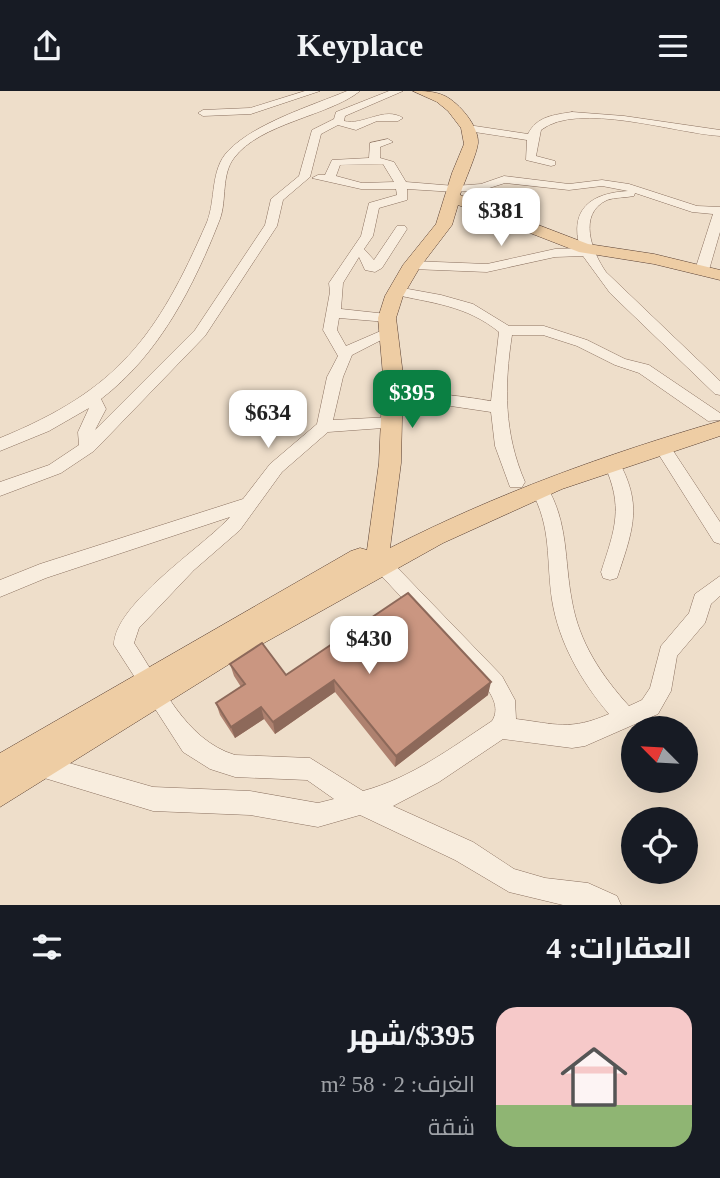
<!DOCTYPE html>
<html lang="ar">
<meta charset="utf-8">
<style>
body{margin:0;font-family:"Times New Roman",Cairo,serif;background:#20242c;color:#f1f3f6;direction:rtl;height:100vh;display:flex;flex-direction:column;font-size:26px;white-space:nowrap}
*{box-sizing:border-box;margin:0}
p{font-size:23px;color:#9ea1a6}
.icon{flex:none;width:38px;height:38px;fill:none;stroke:currentColor;stroke-width:2;stroke-linecap:round;stroke-linejoin:round}
.map{position:relative;height:814px;overflow:hidden;direction:ltr}
.drawer{display:flex;flex-direction:column;background:#171b24;flex:1}
.drawer>*{flex:none}
.needle{width:46px;rotate:294deg}
.controls{position:absolute;left:621px;top:625px;display:grid;gap:14px}
.controls a{display:grid;place-items:center;width:77px;height:77px;border-radius:50%;background:#171b24;box-shadow:0 7px 28px #0002;font-size:35px}
.price{position:absolute;translate:-50% -60px;padding:0 16px;border-radius:14px;background:#fff;color:#222;font-size:23px;line-height:46px;filter:drop-shadow(0 2px 4px #0008)}
.price::after{content:'';position:absolute;left:50%;top:42px;width:21px;height:16px;margin-left:-10px;background:inherit;clip-path:polygon(0 0,100% 0,50% 100%)}
.price.current{background:#0b8043;color:#fff}
ul{padding:0;list-style:none}
li{display:flex;align-items:center;gap:21px;height:175px;padding:0 28px}
li span{display:grid;place-items:center;flex:none;width:196px;height:140px;border-radius:21px;color:#555}
li>.icon{margin-inline-start:auto}
span .icon{width:84px;height:84px;fill:#fffc;stroke-width:1}
li b{font-size:30px}
h2{display:flex;justify-content:space-between;align-items:center;height:84px;padding:0 28px;font-size:30px}
header{display:flex;justify-content:space-between;align-items:center;height:91px;padding:0 28px;background:#171b24;font-size:32px;font-weight:600}
.map>svg:first-child{display:block}
.lines{fill:none;stroke-linecap:round;stroke-linejoin:round}
.minor-casing{stroke:#8a705f;stroke-width:1}
.major-casing{stroke:#593f32;stroke-width:1}
.minor{fill:#f8edde;fill-rule:evenodd}
.major{fill:#eecda4;fill-rule:evenodd}
.wall{fill:#ae816f}
.shaded-wall{fill:#8d695a}
.building{fill:#ca9681;stroke:#8d695a;stroke-width:2}
</style>
<header><svg class="icon" aria-label="menu" viewBox="0 0 24 24"><path d="M4 6h16M4 12h16M4 18h16"/></svg>Keyplace<svg class="icon" aria-label="share" viewBox="0 0 24 24"><path d="M12 15V3M7 8l5-5 5 5M5 13v7h14v-7"/></svg></header>
<div class="map">
<svg width="720" height="814" viewBox="0 0 720 814">
<rect width="100%" height="100%" fill="#eedeca"/>
<g class="lines">
<defs>
<path id="minor" d="M305 0H320L251 23 203 25 198 22 203 19 250 17Z
M347 0H360C329 25 260 32 234 67 221 84 227 109 220 128 194 195 159 264 101 308L106 318 95 339 195 239 265 134 271 108 299 85 312 39 334 28 336 21 389 0H403L345 25 344 30C363 35 384 15 403 27L398 30H377L356 39 338 34 321 43 310 86 283 109 277 135 205 245 94 360 61 382 0 405V391L49 374 79 354 78 341 89 317 49 340 0 360V347C118 299 157 246 207 131 216 108 210 79 228 60 255 32 311 15 347 0Z
M572 21 624 25 720 39V45C674 42 578 10 541 39L536 65 555 70V74L551 75 526 69 527 49 468 40 463 37 468 34 528 43C537 25 554 24 572 21Z
M388 48 393 51 380 56V67L394 71 406 91 455 95 481 93 504 85 569 93 602 89 629 93 697 115 720 116V141L709 179 702 183 695 179 713 123 692 121 635 102 634 105C625 107 615 106 607 109 577 123 592 161 606 181L720 290V304L715 303 610 202 583 165 555 166 487 181 412 178 405 174 412 170 487 173 555 158 580 157C569 118 591 102 628 100L602 95 569 99 505 92 483 99 455 101 407 98V109L379 117 373 145 364 158 374 169 397 135H405L407 138 382 177 375 181 365 179 359 166 343 192 341 218 387 223 394 227 387 231 339 227 337 239 346 255 383 239 388 237 395 242 352 264 343 286 333 329 391 326 399 332 397 336 328 341 282 381 240 439 194 479 139 537 134 552C161 592 185 649 235 664L310 667 363 700C411 687 451 657 492 630 499 619 494 608 488 599L375 478 373 473 375 468 382 465 389 468 502 585 515 609 516 628C556 633 570 640 609 623 581 590 559 552 552 509 546 468 552 437 531 399L534 394H546C569 432 564 469 572 510 579 551 601 584 629 615L642 609 650 597 661 555 689 522 695 503 720 485V505L711 513 705 532 677 565 671 600 658 623 585 655 572 657 503 648 439 691 393 715 473 751 514 778 545 787 588 792 617 805 621 814H563L509 801 455 769 360 724 318 736 250 724 153 720 41 686 33 683 30 675 33 667 41 664 153 696 250 700 318 712 334 708 307 689 235 686 210 678 183 661 114 554C114 513 203 456 230 426L46 487 0 506V489L40 473 243 408 270 373 317 333 327 286 338 265 323 239 330 201 329 192 361 145 369 112 397 104 396 98H361L312 87 318 84H325L332 69 369 67 370 52ZM383 73 394 91 362 92 336 85 340 74Z
M397 196 441 204 473 213 509 235H544L587 249 625 268 649 274 720 322V329L708 330 639 282 615 274 577 255 543 244H512C504 295 504 343 525 391L522 396H510L495 355 491 321 444 314H392L384 309C397 294 471 307 491 310L499 241C466 214 431 212 392 203V197Z
M662 350 668 352 720 431V453L714 451 654 356Z
M612 367 618 369C642 412 634 436 619 481L617 487 610 489 603 487 601 481C615 438 624 416 604 373Z"/>
<path id="major" d="M413 0C424 0 434 0 445 5 459 12 479 35 478 52 477 63 464 91 460 104L588 153 654 163 720 179V189L654 173 579 161 458 114 452 134 420 176 403 205 396 227 403 284 401 372 390 457C496 403 606 363 720 330V345L562 398 443 452 255 557 0 716V662L351 460 360 457 367 459 379 372 383 284 378 227 385 205 403 174 436 133 452 82 464 53 461 37 448 20 437 11Z"/>
</defs>
<use href="#minor" class="minor-casing"/>
<use href="#major" class="major-casing"/>
<use href="#minor" class="minor"/>
<use href="#major" class="major"/>
</g>
<path class="wall" d="M230 573 286 584 488 604 395 676 335 601 275 643 264 628 235 647 220 624 216 612 241 596 234 585Z"/>
<path class="shaded-wall" d="M334 589 335 601 275 643 273 631Z
M491 591 488 604 395 676 396 665Z
M261 616 264 628 235 647 231 636Z"/>
<path class="building" d="M408 502 491 591 396 665 334 589 273 631 261 616 231 636 216 612 245 593 230 573 262 552 286 584Z"/>
</svg>
<div class="controls">
<a><svg class="needle" viewBox="-14 -14 28 28"><path d="M0-13l5 13h-10z" fill="#e53935"/><path d="M0 13l5-13h-10z" fill="#9ea1a6"/></svg></a>
<a><svg class="icon" aria-label="locate" viewBox="0 0 24 24"><circle cx="12" cy="12" r="6"/><path d="M12 2v4M12 18v4M2 12h4M18 12h4"/></svg></a>
</div>
<b class="price" style="left:501px;top:157px">$381</b>
<b class="price current" style="left:412px;top:339px">$395</b>
<b class="price" style="left:268px;top:359px">$634</b>
<b class="price" style="left:369px;top:585px">$430</b>
</div>
<section class="drawer">
<h2>العقارات: 4<svg class="icon" aria-label="filters" viewBox="0 0 24 24"><path d="M4 7h16M4 17h16"/><circle cx="9" cy="7" r="2"/><circle cx="15" cy="17" r="2"/></svg></h2>
<ul>
<li><span style="background:linear-gradient(#f6c9c9 70%,#8fb573 0)"><svg class="icon" aria-label="home" viewBox="0 0 24 24"><path d="M3 11l9-7 9 7M6 9v11h12V9"/></svg></span><div><b>$395/شهر</b><p>الغرف: 2 · 58 m²</p><p>شقة</p></div></li>
</ul>
</section>
